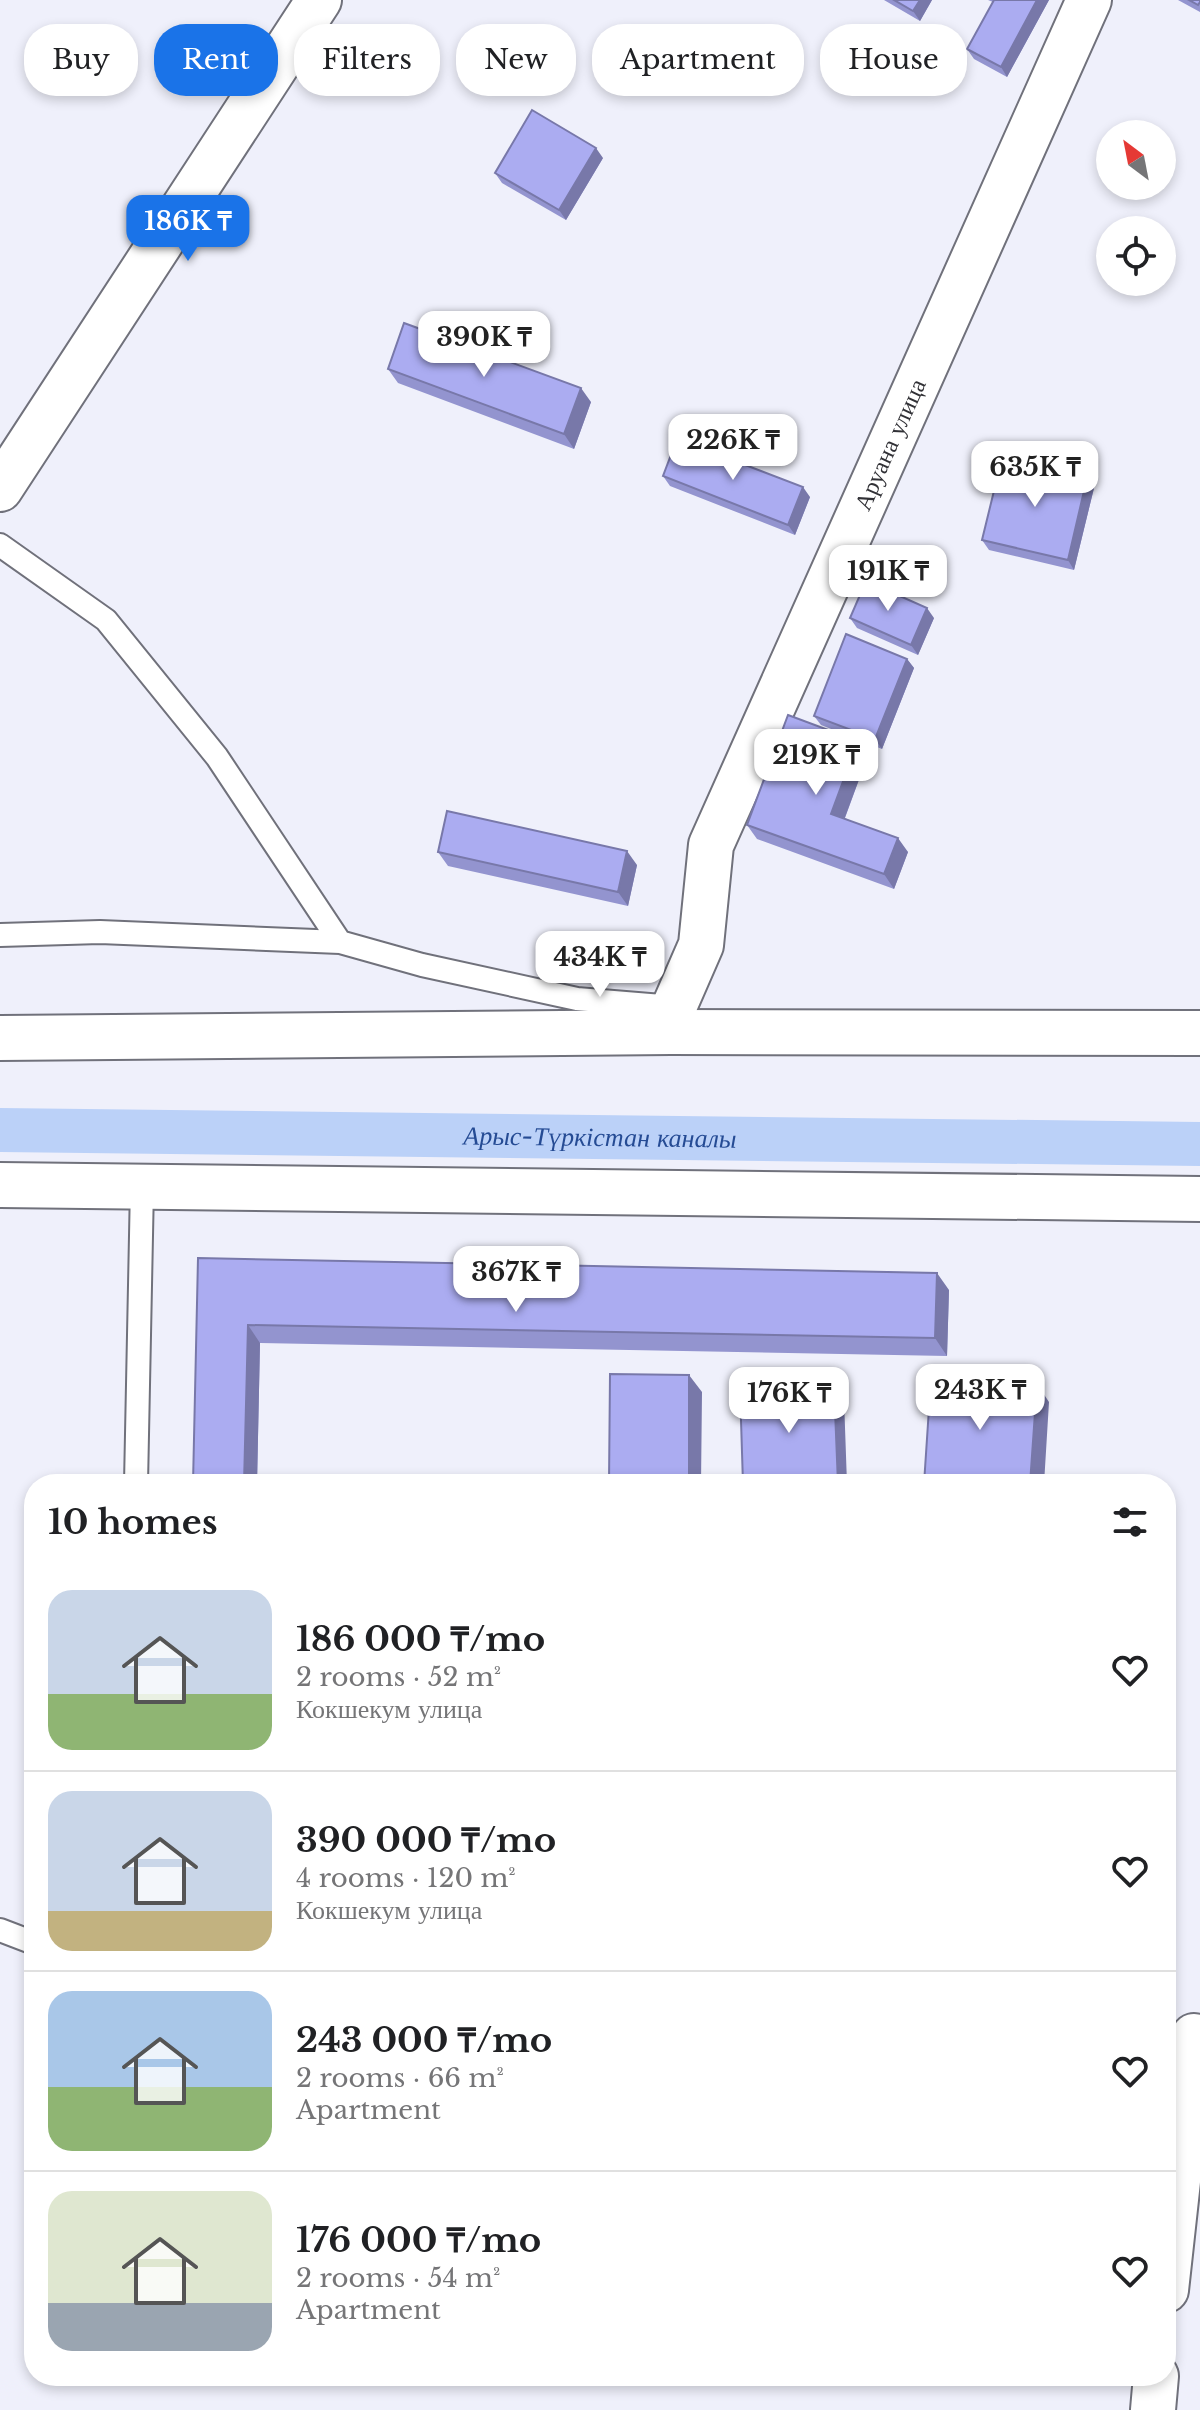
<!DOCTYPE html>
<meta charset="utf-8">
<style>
body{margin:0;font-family:"Libre Baskerville",serif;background:#f6f6f6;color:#202124;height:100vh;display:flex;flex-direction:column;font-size:30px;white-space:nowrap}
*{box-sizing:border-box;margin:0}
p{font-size:26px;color:#757577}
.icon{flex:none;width:44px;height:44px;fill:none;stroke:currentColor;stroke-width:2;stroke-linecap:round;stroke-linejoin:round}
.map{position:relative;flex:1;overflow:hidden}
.panel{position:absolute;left:24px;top:1474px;width:1152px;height:912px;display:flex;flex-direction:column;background:#fff;border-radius:32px;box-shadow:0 4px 12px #0003}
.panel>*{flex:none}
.hud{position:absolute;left:24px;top:24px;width:1152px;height:72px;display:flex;gap:16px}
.needle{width:52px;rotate:328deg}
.fabs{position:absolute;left:1096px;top:120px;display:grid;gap:16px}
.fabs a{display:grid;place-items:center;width:80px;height:80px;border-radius:50%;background:#fff;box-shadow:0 4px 12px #0003;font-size:40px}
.price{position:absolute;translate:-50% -68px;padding:0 18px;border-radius:16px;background:#fff;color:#222;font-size:26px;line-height:52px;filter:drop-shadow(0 2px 4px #0008)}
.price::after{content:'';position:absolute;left:50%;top:48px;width:24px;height:18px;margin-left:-12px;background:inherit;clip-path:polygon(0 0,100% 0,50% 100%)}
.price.active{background:#1a73e8;color:#fff}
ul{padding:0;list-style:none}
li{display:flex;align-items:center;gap:24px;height:200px;padding:0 24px}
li+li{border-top:2px solid #e0e0e0}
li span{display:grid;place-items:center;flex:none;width:224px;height:160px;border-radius:24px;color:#555}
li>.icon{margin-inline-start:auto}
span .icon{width:96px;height:96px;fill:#fffc;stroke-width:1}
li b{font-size:34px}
h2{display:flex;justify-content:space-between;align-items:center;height:96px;padding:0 24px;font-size:34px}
.tag{padding:0 28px;border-radius:32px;background:#fff;box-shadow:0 4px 12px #0003;font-size:28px;line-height:72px}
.tag.active{background:#1a73e8;color:#fff}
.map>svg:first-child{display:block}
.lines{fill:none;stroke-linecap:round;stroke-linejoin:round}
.canal{stroke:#bbd1f8;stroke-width:44}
.service-casing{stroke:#70717b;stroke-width:26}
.minor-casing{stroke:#70717b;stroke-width:48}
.service{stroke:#fff;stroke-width:22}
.minor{stroke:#fff;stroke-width:44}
.wall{fill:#9394cf}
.shaded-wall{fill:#7878a9}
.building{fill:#abacf1;stroke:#7878a9;stroke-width:2}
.labels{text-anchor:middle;stroke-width:6;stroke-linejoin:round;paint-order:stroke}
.street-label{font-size:24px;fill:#313136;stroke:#eff0fb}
.water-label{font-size:26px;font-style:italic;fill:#254b94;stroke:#eff0fb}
</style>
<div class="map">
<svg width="1200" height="2410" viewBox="0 0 1200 2410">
<rect width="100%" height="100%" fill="#eff0fb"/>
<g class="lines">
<path class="canal" id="s1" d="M0 1130 1200 1144"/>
<defs>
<path id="service" d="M0 545 106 620 217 757 340 942
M0 935 100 932 340 942 422 965 577 999 674 1007
M136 1484 142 1186
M0 1930 34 1943"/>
<g id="minor">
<path d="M0 489 319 0"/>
<path id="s2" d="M671 1032 674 1007 701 945 711 845 1089 0"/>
<path d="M0 1038 671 1032 1200 1033"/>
<path d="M0 1185 1200 1199"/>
<path d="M1166 2290 1194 2036"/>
<path d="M1153 2410 1156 2376"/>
</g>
</defs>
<use href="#service" class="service-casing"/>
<use href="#minor" class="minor-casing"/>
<use href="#service" class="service"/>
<use href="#minor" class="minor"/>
</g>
<path class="wall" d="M884 0H932L920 21Z
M988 0H1049L1007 77 974 59 967 49 993 2Z
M1178 0H1200V12Z
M603 158 566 220 502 183 495 173Z
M388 369 591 402 574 449 398 383Z
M663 476 810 497 795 535 670 486Z
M1087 478 1094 488 1074 570 989 550 982 540Z
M850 618H934L918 655 857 628Z
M907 659 914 668 882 749 821 725 814 716Z
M858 741 868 755 845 818 908 852 894 889 757 839 747 825Z
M438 852 637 865 628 906 448 866Z
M198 1258 949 1290 947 1356 260 1343 257 1484H193Z"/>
<path class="shaded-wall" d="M920 0H932L920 21 913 11Z
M1037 0H1049L1007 77 1001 67Z
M596 148 603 158 566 220 559 210Z
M581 388 591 402 574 449 564 434Z
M1087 478 1094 488 1074 570 1068 560Z
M803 487 810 497 795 535 788 525Z
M927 608 934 618 918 655 911 645Z
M907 659 914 668 882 749 875 739Z
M858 741 868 755 841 828 831 814Z
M898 838 908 852 894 889 884 874Z
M627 851 637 865 628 906 618 892Z
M937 1273 949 1290 947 1356 935 1338Z
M248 1325 260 1343 257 1484H244Z
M689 1375 702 1392 701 1484H689Z
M1037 1384 1049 1402 1044 1484H1030Z
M834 1385 844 1399 847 1484H838Z"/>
<path class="building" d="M894 0H920L913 11Z
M994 0H1037L1001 67 967 49Z
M1189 0H1200V2L1198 5Z
M532 110 596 148 559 210 495 173Z
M404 323 581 388 564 434 388 369Z
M677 439 803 487 788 525 663 476Z
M1002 458 1087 478 1068 560 982 540Z
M866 581 927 608 911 645 850 618Z
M846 634 907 659 875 739 814 716Z
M788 715 858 741 831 814 898 838 884 874 747 825Z
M447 811 627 851 618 892 438 852Z
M198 1258 937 1273 935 1338 248 1325 244 1484H193Z
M610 1374 689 1375V1484H609Z
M931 1378 1037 1384 1030 1484H924Z
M834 1385 838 1484H743L740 1388Z"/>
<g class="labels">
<g class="street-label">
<text dy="8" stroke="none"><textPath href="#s2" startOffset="632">Аруана улица</textPath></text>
</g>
<g class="water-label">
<text dy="9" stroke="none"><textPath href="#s1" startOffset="600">Арыс-Түркістан каналы</textPath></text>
</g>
</g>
</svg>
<div class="fabs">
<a><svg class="needle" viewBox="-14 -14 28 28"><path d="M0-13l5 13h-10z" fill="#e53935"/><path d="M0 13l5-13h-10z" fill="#757577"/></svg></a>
<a><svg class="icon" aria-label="locate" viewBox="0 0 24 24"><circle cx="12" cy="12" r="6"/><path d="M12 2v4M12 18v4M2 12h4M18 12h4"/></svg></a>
</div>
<b class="price active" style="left:188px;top:263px">186K ₸</b>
<b class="price" style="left:484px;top:379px">390K ₸</b>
<b class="price" style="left:733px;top:482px">226K ₸</b>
<b class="price" style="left:1035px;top:509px">635K ₸</b>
<b class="price" style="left:888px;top:613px">191K ₸</b>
<b class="price" style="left:816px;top:797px">219K ₸</b>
<b class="price" style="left:600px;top:999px">434K ₸</b>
<b class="price" style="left:516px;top:1314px">367K ₸</b>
<b class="price" style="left:980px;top:1432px">243K ₸</b>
<b class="price" style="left:789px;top:1435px">176K ₸</b>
<div class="hud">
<a class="tag">Buy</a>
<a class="tag active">Rent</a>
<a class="tag">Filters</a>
<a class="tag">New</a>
<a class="tag">Apartment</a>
<a class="tag">House</a>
</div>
<section class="panel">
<h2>10 homes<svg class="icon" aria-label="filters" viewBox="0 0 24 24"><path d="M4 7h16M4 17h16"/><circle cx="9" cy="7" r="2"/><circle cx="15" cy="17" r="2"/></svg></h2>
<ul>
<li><span style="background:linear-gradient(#c9d6e8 65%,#8fb573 0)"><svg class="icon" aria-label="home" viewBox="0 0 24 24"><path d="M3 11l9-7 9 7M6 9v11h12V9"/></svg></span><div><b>186 000 ₸/mo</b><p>2 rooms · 52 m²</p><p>Кокшекум улица</p></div><svg class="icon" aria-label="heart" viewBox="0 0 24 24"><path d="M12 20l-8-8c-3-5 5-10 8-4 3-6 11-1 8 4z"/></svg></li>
<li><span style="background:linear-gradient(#c9d6e8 75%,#c2b280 0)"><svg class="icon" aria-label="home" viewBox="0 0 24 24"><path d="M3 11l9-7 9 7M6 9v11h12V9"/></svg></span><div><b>390 000 ₸/mo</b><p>4 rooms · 120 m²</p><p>Кокшекум улица</p></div><svg class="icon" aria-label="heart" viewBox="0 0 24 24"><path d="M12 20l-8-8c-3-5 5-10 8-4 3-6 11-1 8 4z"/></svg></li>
<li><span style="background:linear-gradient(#a9c7e8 60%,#8fb573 0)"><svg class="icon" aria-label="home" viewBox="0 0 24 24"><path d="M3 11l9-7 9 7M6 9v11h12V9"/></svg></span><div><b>243 000 ₸/mo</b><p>2 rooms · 66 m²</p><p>Apartment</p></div><svg class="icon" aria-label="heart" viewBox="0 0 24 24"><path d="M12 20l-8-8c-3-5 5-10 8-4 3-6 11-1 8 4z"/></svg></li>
<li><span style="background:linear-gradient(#dfe7d0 70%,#9aa5b1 0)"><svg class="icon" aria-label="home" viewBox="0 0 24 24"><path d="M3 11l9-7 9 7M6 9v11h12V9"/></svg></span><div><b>176 000 ₸/mo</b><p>2 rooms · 54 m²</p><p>Apartment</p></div><svg class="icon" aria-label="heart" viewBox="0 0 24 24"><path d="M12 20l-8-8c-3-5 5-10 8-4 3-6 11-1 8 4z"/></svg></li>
</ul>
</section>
</div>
